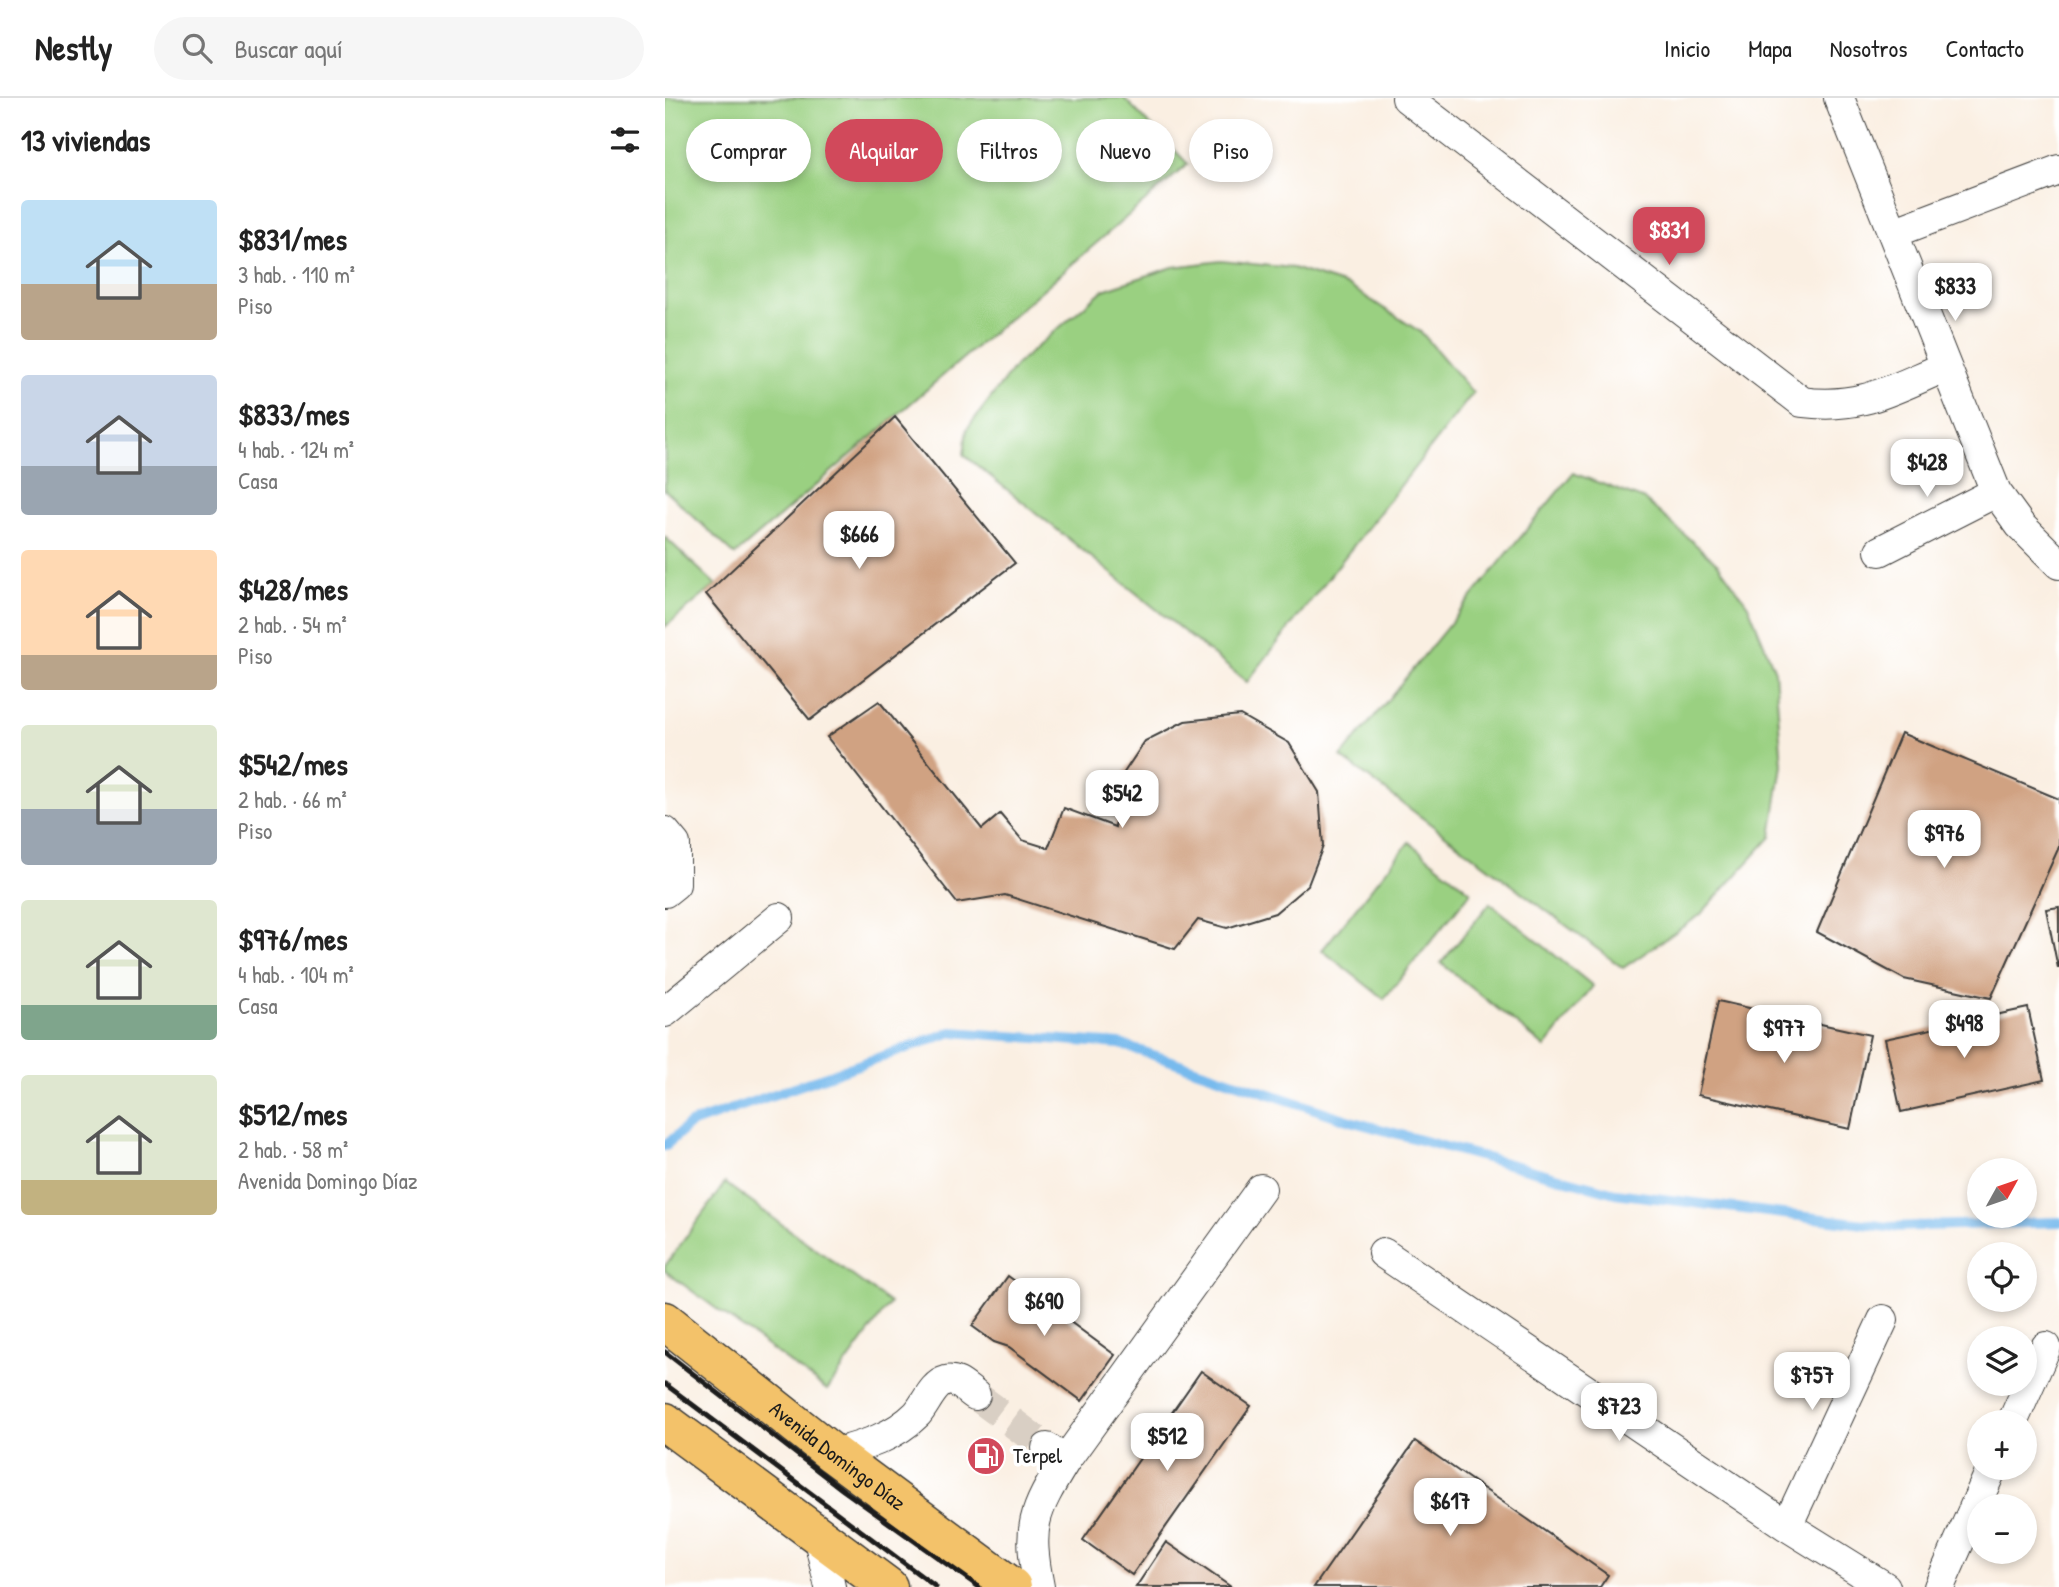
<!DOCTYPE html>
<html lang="es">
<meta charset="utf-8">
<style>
body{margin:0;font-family:"Patrick Hand",sans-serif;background:#f6f6f6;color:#222;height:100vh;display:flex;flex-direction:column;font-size:26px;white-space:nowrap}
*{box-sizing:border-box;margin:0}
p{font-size:23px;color:#767676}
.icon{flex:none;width:38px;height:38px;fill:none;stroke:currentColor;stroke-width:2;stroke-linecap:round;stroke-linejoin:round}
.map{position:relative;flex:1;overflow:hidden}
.sheet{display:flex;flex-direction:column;background:#fff;width:665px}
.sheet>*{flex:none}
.top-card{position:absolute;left:21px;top:21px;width:665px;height:63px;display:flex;gap:14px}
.needle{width:46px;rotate:50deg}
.controls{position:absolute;left:1302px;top:1060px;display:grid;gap:14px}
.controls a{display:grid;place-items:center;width:70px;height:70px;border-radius:50%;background:#fff;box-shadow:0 4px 10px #0003;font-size:35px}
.price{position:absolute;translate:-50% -60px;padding:0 16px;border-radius:14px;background:#fff;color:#222;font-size:23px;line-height:46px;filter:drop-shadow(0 2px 4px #0008)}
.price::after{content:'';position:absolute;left:50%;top:42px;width:21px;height:16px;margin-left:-10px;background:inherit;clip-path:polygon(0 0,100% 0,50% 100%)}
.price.active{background:#d1495b;color:#fff}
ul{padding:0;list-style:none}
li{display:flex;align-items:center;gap:21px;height:175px;padding:0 21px}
li span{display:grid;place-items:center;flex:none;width:196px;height:140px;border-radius:7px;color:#555}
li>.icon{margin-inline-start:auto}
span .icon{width:84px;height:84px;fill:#fffc;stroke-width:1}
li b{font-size:30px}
h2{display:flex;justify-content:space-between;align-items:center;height:84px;padding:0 21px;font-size:30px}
.pill{padding:0 24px;border-radius:32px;background:#fff;box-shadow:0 4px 10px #0003;font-size:24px;line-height:63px}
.pill.active{background:#d1495b;color:#fff}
header{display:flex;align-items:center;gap:42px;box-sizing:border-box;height:98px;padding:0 35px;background:#fff;border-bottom:2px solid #e0e0e0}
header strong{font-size:33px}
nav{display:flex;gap:38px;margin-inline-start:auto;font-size:24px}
.search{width:490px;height:63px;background:#f6f6f6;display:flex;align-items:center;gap:18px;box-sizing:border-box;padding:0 24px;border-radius:38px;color:#767676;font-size:26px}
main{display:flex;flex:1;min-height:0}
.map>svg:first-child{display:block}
.green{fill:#9ad081;stroke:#5b764e;stroke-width:2}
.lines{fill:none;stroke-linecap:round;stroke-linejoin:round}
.stream{stroke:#77baed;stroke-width:10}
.building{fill:#d0a282}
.minor-tunnel{stroke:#d9cfc4;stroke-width:30;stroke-dasharray:30 15;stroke-linecap:butt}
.minor-casing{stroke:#3d3c3a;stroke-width:32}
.major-casing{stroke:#3d3c3a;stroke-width:41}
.minor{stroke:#fff;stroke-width:30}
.major{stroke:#f3c26a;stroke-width:38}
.rail{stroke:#1c1c1c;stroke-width:5}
.labels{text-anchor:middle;stroke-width:7;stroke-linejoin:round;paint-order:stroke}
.street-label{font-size:21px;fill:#1c1c1c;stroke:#fff}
.poi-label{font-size:21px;fill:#1c1c1c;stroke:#fff;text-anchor:start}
</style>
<header>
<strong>Nestly</strong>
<div class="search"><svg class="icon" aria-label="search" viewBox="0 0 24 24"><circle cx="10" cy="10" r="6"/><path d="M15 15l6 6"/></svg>Buscar aquí</div>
<nav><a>Inicio</a><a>Mapa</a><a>Nosotros</a><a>Contacto</a></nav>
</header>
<main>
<section class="sheet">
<h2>13 viviendas<svg class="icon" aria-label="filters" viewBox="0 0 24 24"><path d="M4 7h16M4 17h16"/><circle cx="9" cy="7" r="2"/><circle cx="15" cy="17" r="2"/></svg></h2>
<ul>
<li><span style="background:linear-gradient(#bfe0f5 60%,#b9a48a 0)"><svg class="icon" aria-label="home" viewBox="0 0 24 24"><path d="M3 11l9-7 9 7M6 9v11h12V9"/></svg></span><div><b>$831/mes</b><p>3 hab. · 110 m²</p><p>Piso</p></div></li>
<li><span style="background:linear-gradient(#c9d6e8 65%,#9aa5b1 0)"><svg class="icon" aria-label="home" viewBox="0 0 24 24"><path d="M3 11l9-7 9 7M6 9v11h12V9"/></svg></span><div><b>$833/mes</b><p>4 hab. · 124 m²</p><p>Casa</p></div></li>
<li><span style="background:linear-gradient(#ffd9b3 75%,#b9a48a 0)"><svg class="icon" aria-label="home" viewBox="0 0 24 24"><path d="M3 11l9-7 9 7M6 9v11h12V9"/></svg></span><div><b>$428/mes</b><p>2 hab. · 54 m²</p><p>Piso</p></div></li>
<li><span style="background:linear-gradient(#dfe7d0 60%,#9aa5b1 0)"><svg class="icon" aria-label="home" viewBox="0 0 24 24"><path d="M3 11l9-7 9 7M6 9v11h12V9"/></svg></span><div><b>$542/mes</b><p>2 hab. · 66 m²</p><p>Piso</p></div></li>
<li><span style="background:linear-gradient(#dfe7d0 75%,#7fa58c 0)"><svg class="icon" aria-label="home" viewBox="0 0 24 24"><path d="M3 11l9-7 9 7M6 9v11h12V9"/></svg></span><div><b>$976/mes</b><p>4 hab. · 104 m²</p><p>Casa</p></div></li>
<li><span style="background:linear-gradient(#dfe7d0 75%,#c2b280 0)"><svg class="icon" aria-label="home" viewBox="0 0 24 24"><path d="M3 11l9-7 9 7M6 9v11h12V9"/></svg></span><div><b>$512/mes</b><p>2 hab. · 58 m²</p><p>Avenida Domingo Díaz</p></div></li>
</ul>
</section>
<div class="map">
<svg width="1394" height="1489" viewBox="0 0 1394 1489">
<rect width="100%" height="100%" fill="#fff"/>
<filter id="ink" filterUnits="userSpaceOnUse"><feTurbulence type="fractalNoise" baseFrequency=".0143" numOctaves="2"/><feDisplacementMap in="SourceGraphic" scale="14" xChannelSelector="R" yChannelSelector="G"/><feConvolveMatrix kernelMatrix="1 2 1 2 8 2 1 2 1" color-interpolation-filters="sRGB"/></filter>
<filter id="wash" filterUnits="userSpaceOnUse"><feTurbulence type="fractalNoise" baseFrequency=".00686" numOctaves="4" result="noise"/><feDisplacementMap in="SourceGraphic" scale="28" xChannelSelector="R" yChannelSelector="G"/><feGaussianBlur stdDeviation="1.57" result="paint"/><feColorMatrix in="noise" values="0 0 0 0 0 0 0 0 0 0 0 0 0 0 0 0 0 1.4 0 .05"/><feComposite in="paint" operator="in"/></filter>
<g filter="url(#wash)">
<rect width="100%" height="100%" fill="#faefe2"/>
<path class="green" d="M0 0H459L523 66 70 457 0 392Z
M556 163 628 170 684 188 757 235 808 295 582 584 299 357 302 331 351 267 438 192 508 169Z
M908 375 980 402 1053 466 1083 507 1110 573 1117 667 1106 739 1035 817 958 870 676 659Z
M0 439 51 487 0 529Z
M744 744 806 794 719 901 657 852Z
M825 805 928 888 880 949 776 865Z
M60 1085 225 1205 162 1292 0 1173V1168Z"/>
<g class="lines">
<path class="stream" d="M0 1048 25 1026 287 934 455 946 689 1024 950 1095 1223 1129 1394 1124"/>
</g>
<g id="blocks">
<path class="building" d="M230 319 350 465 145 622 41 496Z
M214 603 317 731 335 716 357 742 383 750 399 710 450 729 456 679 480 643 520 623 575 617 624 645 654 694 658 748 643 787 610 815 562 830 533 822 510 851 340 797 292 805 162 639Z
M1236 635 1394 701V749L1326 900 1239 881 1152 834Z
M1394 809V870H1393L1381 811Z
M1053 903 1205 937 1185 1031 1033 997Z
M1363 910 1379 982 1236 1014 1220 941Z
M343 1178 450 1257 417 1303 344 1249 329 1244 307 1228Z
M536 1273 586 1308 467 1477 418 1442Z
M750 1343 943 1477 935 1489H649Z
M501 1444 566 1489H471Z"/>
</g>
</g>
<g filter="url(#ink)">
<use href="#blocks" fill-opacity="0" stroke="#3d3c3a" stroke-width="2"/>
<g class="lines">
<path class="minor-tunnel" d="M310 1297 382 1350"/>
<defs>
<path id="minor" d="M742 0 1137 304C1196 312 1227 291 1280 269
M1174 0 1331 394 1355 427 1394 466
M1228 135 1394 72
M1215 453 1331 394
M0 734 10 746V786L0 794
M0 914 114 820
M718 1155 1122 1428 1220 1489
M1347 1325 1381 1249
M168 1356C199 1348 229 1339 252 1316 261 1306 268 1286 281 1283 292 1280 301 1291 310 1297
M400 1363 596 1091
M1122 1428 1218 1222
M154 1441 165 1489
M374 1489C362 1428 368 1415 400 1363L382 1350
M1274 1489 1327 1370"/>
<g id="major">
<path id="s1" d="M0 1223 168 1356 347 1489"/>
<path d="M0 1324 223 1489"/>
</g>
</defs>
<use href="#minor" class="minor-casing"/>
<use href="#major" class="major-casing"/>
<use href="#minor" class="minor"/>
<use href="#major" class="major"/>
<path class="rail" d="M0 1254 178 1392 314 1489
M0 1286 271 1489"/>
</g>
</g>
<defs>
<symbol id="fuel-disc" viewBox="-11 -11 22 22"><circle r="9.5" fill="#d1495b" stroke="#fff"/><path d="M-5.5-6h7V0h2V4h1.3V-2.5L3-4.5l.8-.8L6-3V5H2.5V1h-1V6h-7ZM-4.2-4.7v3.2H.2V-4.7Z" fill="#fff"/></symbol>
</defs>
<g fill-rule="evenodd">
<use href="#fuel-disc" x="299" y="1336" width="44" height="44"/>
</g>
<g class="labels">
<g class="street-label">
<text dy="7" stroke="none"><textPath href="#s1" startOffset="219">Avenida Domingo Díaz</textPath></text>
</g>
<g class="poi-label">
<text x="348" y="1365">Terpel</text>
</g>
</g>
</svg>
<div class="controls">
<a><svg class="needle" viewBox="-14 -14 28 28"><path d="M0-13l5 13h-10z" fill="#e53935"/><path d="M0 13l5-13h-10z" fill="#767676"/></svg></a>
<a><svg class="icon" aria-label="locate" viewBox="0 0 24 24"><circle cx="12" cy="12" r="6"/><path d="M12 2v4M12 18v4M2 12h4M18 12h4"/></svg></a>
<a><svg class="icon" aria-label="layers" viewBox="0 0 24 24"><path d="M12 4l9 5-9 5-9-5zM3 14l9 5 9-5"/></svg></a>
<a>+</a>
<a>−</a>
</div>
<b class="price active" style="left:1004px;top:169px">$831</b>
<b class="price" style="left:1290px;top:225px">$833</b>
<b class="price" style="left:1262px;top:401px">$428</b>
<b class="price" style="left:194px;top:473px">$666</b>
<b class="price" style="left:457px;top:732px">$542</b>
<b class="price" style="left:1279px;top:772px">$976</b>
<b class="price" style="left:1299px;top:962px">$498</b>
<b class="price" style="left:1119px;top:967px">$977</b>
<b class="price" style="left:379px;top:1240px">$690</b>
<b class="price" style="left:1147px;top:1314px">$757</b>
<b class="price" style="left:954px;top:1345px">$723</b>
<b class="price" style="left:502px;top:1375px">$512</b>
<b class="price" style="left:785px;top:1440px">$617</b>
<div class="top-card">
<a class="pill">Comprar</a>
<a class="pill active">Alquilar</a>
<a class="pill">Filtros</a>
<a class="pill">Nuevo</a>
<a class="pill">Piso</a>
</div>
</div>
</main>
